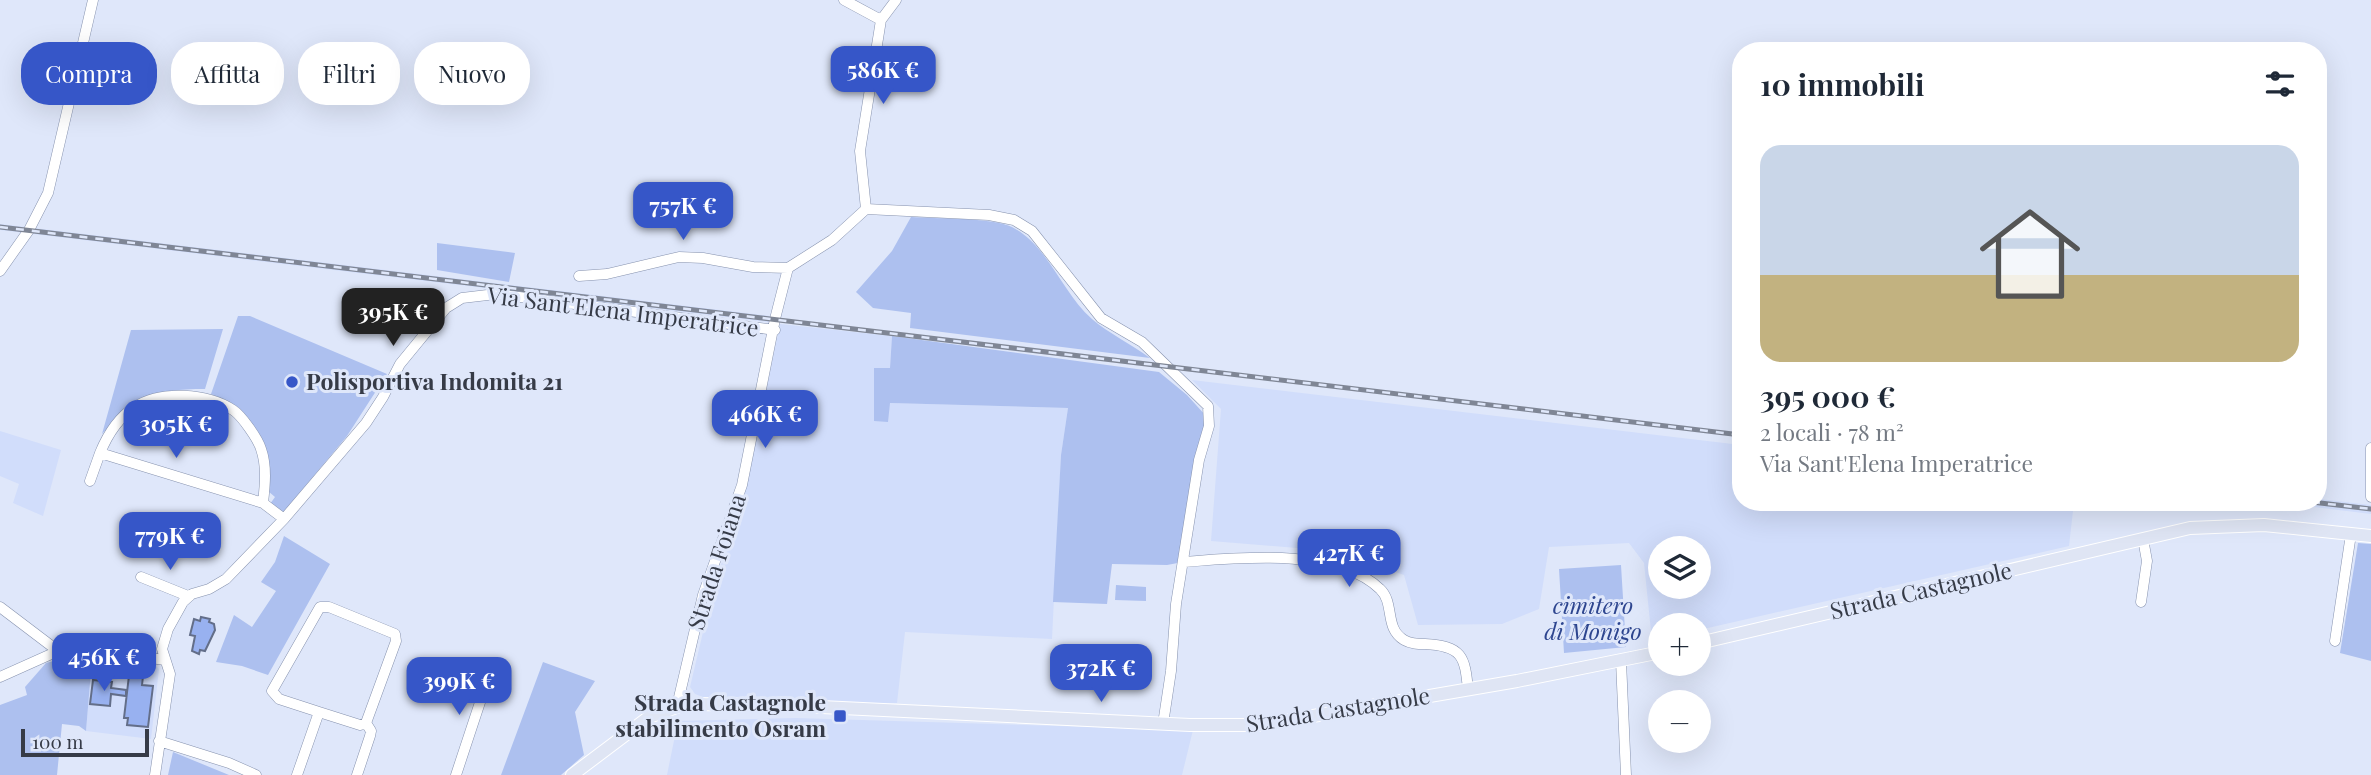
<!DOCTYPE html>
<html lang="it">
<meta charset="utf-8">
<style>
body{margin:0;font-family:"Playfair Display",serif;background:#f2f2f3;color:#1f2937;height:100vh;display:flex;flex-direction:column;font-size:26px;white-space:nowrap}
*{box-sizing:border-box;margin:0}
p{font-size:23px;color:#747a83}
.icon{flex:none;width:38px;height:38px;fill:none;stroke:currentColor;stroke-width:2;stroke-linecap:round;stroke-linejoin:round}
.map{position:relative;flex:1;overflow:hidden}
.details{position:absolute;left:1732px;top:42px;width:595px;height:469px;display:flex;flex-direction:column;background:#fff;border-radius:28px;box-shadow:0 7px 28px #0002}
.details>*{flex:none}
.guide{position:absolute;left:21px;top:42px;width:665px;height:63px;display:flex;gap:14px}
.fabs{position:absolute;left:1648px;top:536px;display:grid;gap:14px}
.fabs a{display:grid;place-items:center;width:63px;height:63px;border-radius:50%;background:#fff;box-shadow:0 7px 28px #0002;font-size:35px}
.scale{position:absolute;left:21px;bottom:18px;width:128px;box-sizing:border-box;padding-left:7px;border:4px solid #363b47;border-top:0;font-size:19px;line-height:24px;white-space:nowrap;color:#363b47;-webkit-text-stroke:5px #dfe7fa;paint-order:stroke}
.price{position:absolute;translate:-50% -60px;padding:0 16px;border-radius:14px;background:#3656c8;color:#fff;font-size:23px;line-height:46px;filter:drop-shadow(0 2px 4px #0008)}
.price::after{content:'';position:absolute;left:50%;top:42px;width:21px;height:16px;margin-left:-10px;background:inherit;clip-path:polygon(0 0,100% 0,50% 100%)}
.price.on{background:#222;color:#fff}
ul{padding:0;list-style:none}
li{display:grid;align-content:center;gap:14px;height:371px;padding:0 28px}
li+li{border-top:2px solid #e0e1e3}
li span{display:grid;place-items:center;height:217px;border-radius:21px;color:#555}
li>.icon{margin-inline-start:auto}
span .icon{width:126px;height:126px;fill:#fffc;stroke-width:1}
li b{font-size:30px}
h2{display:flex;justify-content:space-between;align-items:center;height:84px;padding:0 28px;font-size:30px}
.tag{padding:0 24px;border-radius:28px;background:#fff;box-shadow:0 7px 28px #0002;font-size:24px;line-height:63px}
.tag.on{background:#3656c8;color:#fff}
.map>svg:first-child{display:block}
.built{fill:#d1ddfb;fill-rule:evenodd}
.green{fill:#adc0ef}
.building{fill:#98b1f0;stroke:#636e89;stroke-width:2}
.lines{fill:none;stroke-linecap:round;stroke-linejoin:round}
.minor-casing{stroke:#8692ae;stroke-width:11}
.major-casing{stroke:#fff;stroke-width:14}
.minor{stroke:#fff;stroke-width:10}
.major{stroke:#dfe5f4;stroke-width:12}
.rail-casing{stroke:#7f8695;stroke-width:5}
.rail{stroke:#dfe7fa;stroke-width:2.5;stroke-dasharray:8;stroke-linecap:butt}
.poi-dot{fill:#3656c8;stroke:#dfe7fa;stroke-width:2.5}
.labels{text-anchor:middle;stroke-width:6;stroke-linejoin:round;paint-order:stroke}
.street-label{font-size:23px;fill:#363b47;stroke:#dfe7fa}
.poi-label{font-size:23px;font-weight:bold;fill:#363b47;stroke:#dfe7fa;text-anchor:start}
.park-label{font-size:23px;font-style:italic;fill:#2d458f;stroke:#dfe7fa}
</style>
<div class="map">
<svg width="2371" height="775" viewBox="0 0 2371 775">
<rect width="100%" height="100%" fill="#dfe7fa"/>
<path class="built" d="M0 224 770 316 769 322 0 230Z
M780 324 892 336 890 368H875L890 403 1068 408 1061 455 1052 639 905 632 897 703 854 705 703 697 695 694 690 687 713 590 746 488Z
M1192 380 1741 445V502H2074L2069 546 1699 630V625H1661V639L1652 641 1644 563 1629 543 1549 547 1539 609 1502 624 1418 625 1404 575 1333 551 1211 541 1221 409ZM1661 548H1699V586H1661Z
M0 431 61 450 43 516 13 503 19 484 0 476Z
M2319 499 2371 505V514L2273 502H2319Z
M92 659 155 665 159 669 151 739 86 731Z
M796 718 1193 730 1182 775H667L678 721Z"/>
<path class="green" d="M911 217C935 219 991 217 1012 227 1048 245 1062 293 1092 319 1108 333 1133 345 1150 358L910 328 911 313 873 308 856 292 892 251Z
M437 243 515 253 509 282 437 270Z
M238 316H250L387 374 347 436 283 513 270 504 275 497 268 491 263 446 239 408 211 394Z
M223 329 205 389C152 389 138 396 102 434L131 330Z
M892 336 1159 372 1187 395 1206 416 1183 562 1167 565 1112 564 1107 604 1053 602 1061 455 1068 408 890 403 888 422 874 421V368H890Z
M284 536 330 564 268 675 242 666 216 662 234 615 252 627 276 591 261 582 275 562Z
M2358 543 2371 544V661L2340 653Z
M1621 565 1626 647 1564 653 1559 569Z
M1116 585 1146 587V601L1115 600Z
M65 658 92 659 86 731 79 726 62 724 57 775H0V705L27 695 25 687 46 663Z
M543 662 595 681 575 712 584 755 561 775H501Z
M173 752 229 775H168Z"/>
<path class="building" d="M201 617 210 619 209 622 214 624 215 630 205 651 200 650 199 654 192 651 195 636 190 635 194 619 200 621Z
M130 667 144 668 142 685 153 686 148 727 127 725 128 718H124Z
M93 680 112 682 111 688 126 690V696L111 694 110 706 90 704Z"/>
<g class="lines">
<defs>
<path id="minor" d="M844 0 881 20
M866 209 989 215 1014 220 1032 231 1101 318 1142 342 1208 406 1209 426 1199 460 1176 604 1171 671 1163 724
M866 209 860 151 881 20 896 0
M0 271 29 230 48 193 93 0
M579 276 607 274 679 257 703 258 753 267 788 268
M2371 448V497
M100 453C107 436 119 417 135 407 161 390 207 393 233 410 242 416 258 439 261 449 267 466 265 485 263 503
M90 481 100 453 263 503 284 519
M1183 562C1237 558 1337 547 1380 589 1395 603 1384 628 1404 640 1411 644 1418 644 1425 644 1462 646 1465 656 1468 690
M141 577 188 596
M2141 602 2147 561 2143 539
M0 607 58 651 115 653 165 660
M2335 641 2351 534
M1621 661 1626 775
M0 677 58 651
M677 706 703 595 742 485 775 319 788 268 832 240 866 209
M159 741 229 763 256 775
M155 775 170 674 162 649 168 629 183 602 192 594 209 589 226 579 284 519 366 423 383 397 400 364 446 308 462 298 496 294 775 330
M297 775 319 712 360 725 366 723 396 641 395 634 329 607H320L272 691 279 699 319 712
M357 775 370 736 371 731 366 723
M456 775 491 669"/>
<path id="major" d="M1699 643 2190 528 2264 525 2371 536
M572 775 649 717 685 704 780 705 1190 725H1261L1517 681 1661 652"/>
</defs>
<use href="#minor" class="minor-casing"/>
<use href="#major" class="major-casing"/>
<use href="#minor" class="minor"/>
<use href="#major" class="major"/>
<defs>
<path id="rail" d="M0 227 1741 435
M2312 502 2371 509"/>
</defs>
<use href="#rail" class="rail-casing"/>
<use href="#rail" class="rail"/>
</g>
<g class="poi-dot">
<circle cx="292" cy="382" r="7"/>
<rect x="833" y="709" width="14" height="14" rx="3.5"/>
</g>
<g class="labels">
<g class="street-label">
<text transform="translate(623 312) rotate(7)" y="8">Via Sant'Elena Imperatrice</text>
<text transform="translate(717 562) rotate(-72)" y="8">Strada Foiana</text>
<text transform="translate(1921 591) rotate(-13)" y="8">Strada Castagnole</text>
<text transform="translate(1338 710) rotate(-9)" y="8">Strada Castagnole</text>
</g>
<g class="poi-label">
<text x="306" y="390">Polisportiva Indomita 21</text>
<text x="826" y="711" text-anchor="end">Strada Castagnole<tspan x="826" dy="26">stabilimento Osram</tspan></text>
</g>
<g class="park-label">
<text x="1593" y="614">cimitero<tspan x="1593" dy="26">di Monigo</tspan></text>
</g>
</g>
</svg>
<div class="fabs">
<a><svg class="icon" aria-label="layers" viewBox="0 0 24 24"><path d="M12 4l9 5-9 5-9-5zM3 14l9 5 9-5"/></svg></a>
<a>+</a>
<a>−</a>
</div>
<div class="scale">100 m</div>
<b class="price" style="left:883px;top:106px">586K €</b>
<b class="price" style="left:683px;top:242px">757K €</b>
<b class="price on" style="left:393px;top:348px">395K €</b>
<b class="price" style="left:765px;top:450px">466K €</b>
<b class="price" style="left:176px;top:460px">305K €</b>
<b class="price" style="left:170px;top:572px">779K €</b>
<b class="price" style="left:1349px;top:589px">427K €</b>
<b class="price" style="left:104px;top:693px">456K €</b>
<b class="price" style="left:1101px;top:704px">372K €</b>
<b class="price" style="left:459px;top:717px">399K €</b>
<div class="guide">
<a class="tag on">Compra</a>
<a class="tag">Affitta</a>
<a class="tag">Filtri</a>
<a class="tag">Nuovo</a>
</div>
<section class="details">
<h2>10 immobili<svg class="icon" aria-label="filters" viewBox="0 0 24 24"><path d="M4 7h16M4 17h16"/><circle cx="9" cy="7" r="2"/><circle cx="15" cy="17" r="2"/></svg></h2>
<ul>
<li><span style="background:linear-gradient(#c9d6e8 60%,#c2b280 0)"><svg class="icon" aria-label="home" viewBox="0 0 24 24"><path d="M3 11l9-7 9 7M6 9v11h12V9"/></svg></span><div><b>395 000 €</b><p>2 locali · 78 m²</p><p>Via Sant'Elena Imperatrice</p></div></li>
</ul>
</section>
</div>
